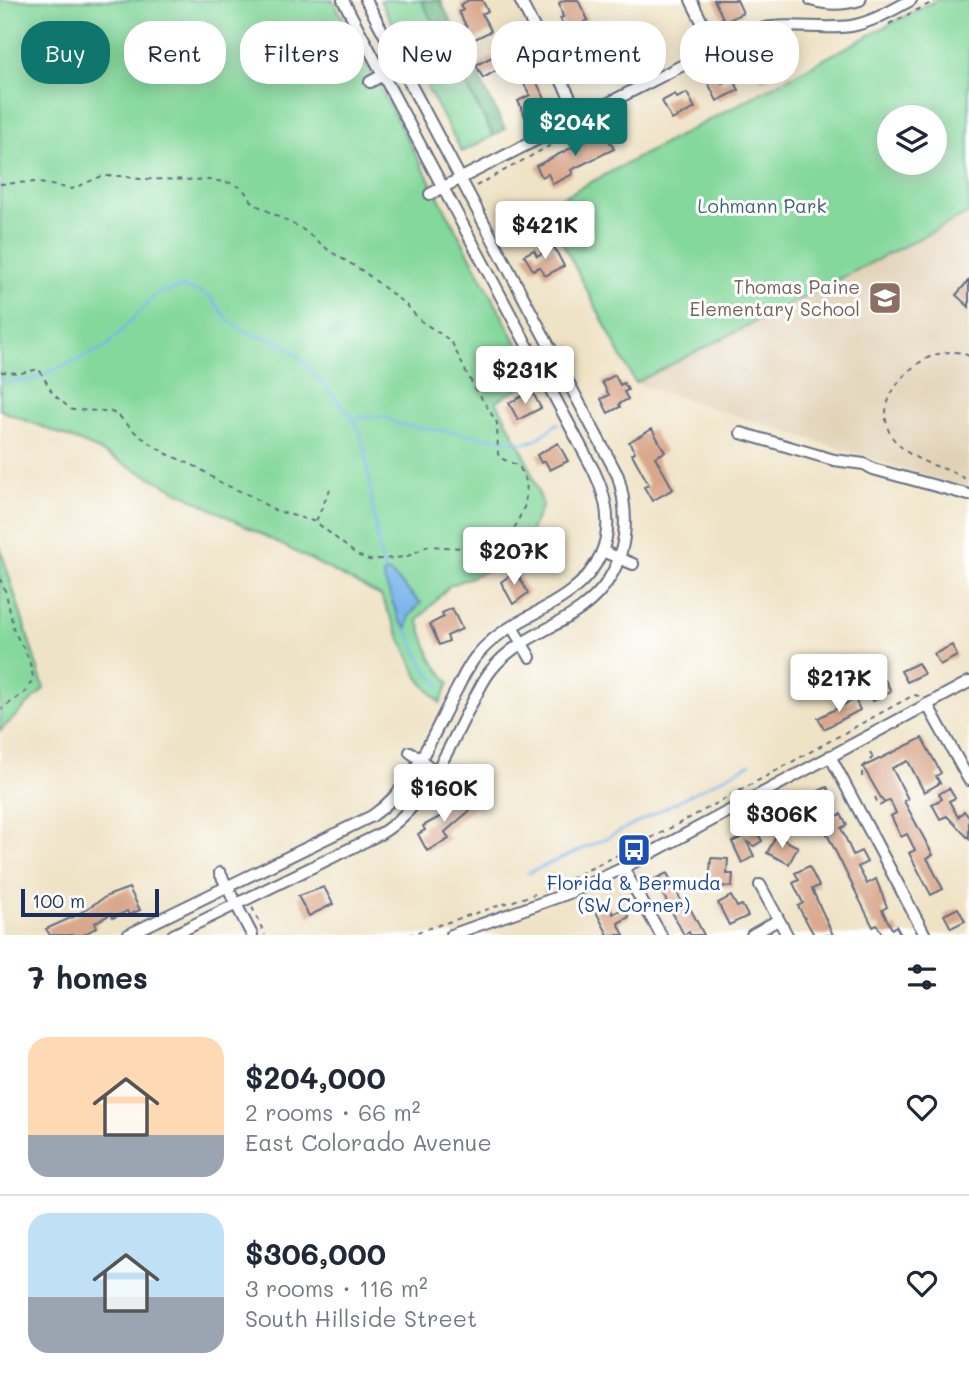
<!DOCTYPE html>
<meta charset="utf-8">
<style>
body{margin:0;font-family:Mali,sans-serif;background:#f6f6f7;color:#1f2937;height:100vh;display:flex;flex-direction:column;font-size:26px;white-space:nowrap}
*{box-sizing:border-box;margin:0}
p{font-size:23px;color:#747a83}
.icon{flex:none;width:38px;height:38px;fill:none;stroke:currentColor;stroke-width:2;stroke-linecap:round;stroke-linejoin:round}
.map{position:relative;height:935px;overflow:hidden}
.sheet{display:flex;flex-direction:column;background:#fff;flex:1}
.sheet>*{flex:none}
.top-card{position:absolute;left:21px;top:21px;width:928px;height:63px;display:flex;gap:14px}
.tools{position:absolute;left:877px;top:105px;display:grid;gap:14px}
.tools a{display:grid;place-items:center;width:70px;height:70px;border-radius:50%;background:#fff;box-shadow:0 4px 18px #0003;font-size:35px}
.scale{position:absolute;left:21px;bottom:18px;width:138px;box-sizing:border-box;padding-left:7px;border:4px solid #1b2f5e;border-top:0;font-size:19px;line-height:24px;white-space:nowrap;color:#1b2f5e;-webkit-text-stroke:5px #fff;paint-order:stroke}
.price{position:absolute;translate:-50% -60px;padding:0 16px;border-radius:7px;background:#fff;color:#222;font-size:23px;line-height:46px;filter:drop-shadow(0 2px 4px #0008)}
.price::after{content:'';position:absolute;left:50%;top:42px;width:21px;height:16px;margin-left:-10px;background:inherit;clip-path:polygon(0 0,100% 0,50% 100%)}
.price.current{background:#0f766e;color:#fff}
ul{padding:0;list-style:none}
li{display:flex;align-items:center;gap:21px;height:175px;padding:0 28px}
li+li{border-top:2px solid #e0e1e3}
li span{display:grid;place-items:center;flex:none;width:196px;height:140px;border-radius:21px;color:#555}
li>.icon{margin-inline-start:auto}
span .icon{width:84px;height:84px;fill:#fffc;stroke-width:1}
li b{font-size:30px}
h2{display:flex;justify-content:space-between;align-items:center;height:84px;padding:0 28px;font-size:30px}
.chip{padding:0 24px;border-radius:28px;background:#fff;box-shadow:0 4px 18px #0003;font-size:24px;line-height:63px}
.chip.current{background:#0f766e;color:#fff}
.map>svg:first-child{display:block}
.built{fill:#e1d2b6}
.green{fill:#84d89b;stroke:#50847c;stroke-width:2;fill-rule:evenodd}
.forest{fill:#6bb883;stroke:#437470;stroke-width:2}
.water{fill:#79b4eb;stroke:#4a72a4;stroke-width:2}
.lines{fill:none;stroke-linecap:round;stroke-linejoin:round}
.stream{stroke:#79b4eb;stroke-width:2.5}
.building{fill:#d9a88c}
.minor-casing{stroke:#656e82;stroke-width:14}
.path{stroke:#656e82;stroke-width:2;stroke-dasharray:5 5;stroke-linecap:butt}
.minor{stroke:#fff;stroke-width:10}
.labels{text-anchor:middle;stroke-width:6;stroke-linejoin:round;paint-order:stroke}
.park-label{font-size:19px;fill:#3a6270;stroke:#fff}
.education-label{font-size:19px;fill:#785e54;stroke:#fff;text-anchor:end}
.transit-label{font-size:19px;fill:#164399;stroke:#fff}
</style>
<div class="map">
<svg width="969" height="935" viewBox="0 0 969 935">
<rect width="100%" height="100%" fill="#fff"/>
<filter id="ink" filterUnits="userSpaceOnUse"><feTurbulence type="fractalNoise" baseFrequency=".0143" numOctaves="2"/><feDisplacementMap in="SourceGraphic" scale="14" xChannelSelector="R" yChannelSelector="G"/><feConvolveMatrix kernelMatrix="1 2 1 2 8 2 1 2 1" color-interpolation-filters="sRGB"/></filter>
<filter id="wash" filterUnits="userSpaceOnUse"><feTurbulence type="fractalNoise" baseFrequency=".00686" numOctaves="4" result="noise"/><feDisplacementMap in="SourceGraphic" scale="28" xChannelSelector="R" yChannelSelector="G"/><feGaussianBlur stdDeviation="1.57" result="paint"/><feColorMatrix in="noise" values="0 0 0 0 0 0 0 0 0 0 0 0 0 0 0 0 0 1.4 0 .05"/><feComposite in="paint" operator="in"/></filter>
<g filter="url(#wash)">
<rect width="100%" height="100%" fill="#efe3c6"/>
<path class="built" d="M969 213V490L635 383Z"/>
<path class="green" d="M0 0H333L536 379 496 401 525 456 543 505 526 541 506 563 449 586 418 620 431 658 449 683 440 703 419 679 381 596 90 446 0 410Z
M380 0H421L493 136 462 152Z
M936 0H969V213L635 383 544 207ZM889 117H934V163H889Z
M0 547 44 689 0 731Z"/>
<path class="forest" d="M421 0H440L505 129 494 136Z"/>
<path class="water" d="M385 571C397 575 409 594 421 603L409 616 407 629 399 620 383 576Z"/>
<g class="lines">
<path class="stream" d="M0 383 32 380 106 347 157 293 183 287 201 292 211 298 228 320 242 330 257 336 272 339 286 345 300 358 349 413 359 429 365 449 379 550 385 571
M353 419C370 416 383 413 397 424L505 440C533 448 537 439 558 423
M407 629 425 669 441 687
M528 873 603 840 750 764"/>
</g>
<g id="blocks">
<path class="building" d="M469 0H482L488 11 482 14 491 31 473 40 459 12 463 10 460 5Z
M565 0H578L588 20 584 22 599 51 584 59 569 29 566 31 560 18 563 17 559 3Z
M714 0H737L743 13 725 22Z
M508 35 511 42 516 39 538 80 536 81 545 99 540 102 545 112 527 121 518 101 530 95 510 58 495 66 497 70 483 78 476 65 502 52 496 41Z
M762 53 768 64 777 59 783 71 762 81 751 59Z
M717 73 722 83 733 78 739 90 717 101 706 79Z
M687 93 695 108 672 120 662 101 675 94 677 98Z
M606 134 614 149 571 170 573 174 553 184 548 174 542 177 536 166 594 136 596 139Z
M554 247 564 266 545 276 540 267 533 270 524 255 534 250 537 256Z
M969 280V307L956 295Z
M615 375 620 385 624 383 628 390 624 392 628 399 619 404 620 407 608 413 601 399 609 395 602 382Z
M532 391 541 408 518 420 509 403Z
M652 429 665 452 655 457 673 489 652 501 644 487 649 485 632 454 635 452 629 442Z
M558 443 568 461 550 470 545 461 541 463 537 455Z
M516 571 528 593 513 604 501 582Z
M452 608 462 629 447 636 449 641 439 645 430 624 444 617 442 613Z
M952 645 957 656 940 665 934 654Z
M918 663 924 674 907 682 901 671Z
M885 680 891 691 873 701 867 690Z
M855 699 860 710 824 729 818 718Z
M922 738 941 773 936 776 940 783 924 792 908 761 892 768 908 799 904 801 933 855 927 858 943 889 931 895 909 853 915 850 907 834 901 837 891 816 896 813 890 800 884 803 863 767Z
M827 787 833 798 827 802 835 817 841 814 847 825 841 828 853 855 861 851 867 862 858 867 867 884 876 879 887 907 882 910 892 929 896 926 901 935H879L882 934 877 925 873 927 818 816 815 817 808 804 813 801 810 795Z
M949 788 955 798 949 801 958 817 964 811 969 817V839L947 816 940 819 932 804 942 799 939 794Z
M464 795 474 807 445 832 449 839 427 851 418 834 425 830 423 826 445 814 443 812Z
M756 830 762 841 754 846 747 842 754 856 742 863 732 842Z
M776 836 798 847 789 864 767 853Z
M711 858 728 859 727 874H733L732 887 709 885Z
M809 866 819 886 812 889 833 935H814L798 906 803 903 793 883 799 880 795 873Z
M667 873 685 908 689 906 704 935H690L689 932 684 935 655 879Z
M324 887 333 904 309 916 298 896Z
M129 888 140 910 129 915 127 911 113 918 111 914 95 923 97 927 83 935H50L46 929 75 916 107 896Z
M731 896 737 907 742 905 748 916 729 925 718 903Z
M607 903 613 914 624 908 629 917 618 923 624 935H608L595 910Z
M958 908 965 921 951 928 944 915Z"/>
</g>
</g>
<g filter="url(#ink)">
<use href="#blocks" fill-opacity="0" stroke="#656e82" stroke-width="2"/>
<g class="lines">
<defs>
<path id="minor" d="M520 0 580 117
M691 0 715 48
M811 0C827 5 843 5 860 0
M370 82 401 65
M430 194 744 34C781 19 814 31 851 26 873 22 892 10 911 0
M741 433 834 460 864 464 873 469 969 495
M602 551 633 564
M512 627 530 657
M927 704 969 780
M410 752 435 771
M830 756 925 935
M623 868 661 935
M220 873 252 935
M760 885 787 935
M128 935 372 816C414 788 433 733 457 689 463 677 469 663 479 653 515 611 576 609 601 554 613 526 607 498 594 471L343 0
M173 935 380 834C427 806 448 748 473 701 479 690 484 678 492 669 524 629 581 625 609 579 629 547 628 511 618 476L366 0
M451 935 572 892 623 868 969 682
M752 935 778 920"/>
</defs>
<use href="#minor" class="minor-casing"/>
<path class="path" d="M889 24 937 0
M0 184 34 182 72 189 102 176H120L140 179 212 180 231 183 242 188 254 204 301 228 331 252 363 271 405 304 421 321 451 341 469 378 497 423 498 454 500 458 519 466 527 483 525 505 515 527 505 541 496 548 485 552 463 548 428 546 406 557 369 560 357 555 316 522 274 510 251 496 219 482 199 468 165 453 138 435 118 415 109 411 72 410 53 394 39 369 21 373 0 372
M476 186 575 132
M969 356C929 334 857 404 898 444 916 462 933 464 955 473 960 475 964 479 969 481
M316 521 331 487
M0 578 6 593 14 631 29 659 33 677 28 690 0 710
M870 752 874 759
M862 777V768L873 757
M875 797 879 806 889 801
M543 891C670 833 791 761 914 695L919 696
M252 907 265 935
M408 935 535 894"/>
<use href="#minor" class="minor"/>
</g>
</g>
<defs>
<symbol id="school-square" viewBox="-11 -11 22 22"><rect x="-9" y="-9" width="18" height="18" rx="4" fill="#8d6e63" stroke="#fff"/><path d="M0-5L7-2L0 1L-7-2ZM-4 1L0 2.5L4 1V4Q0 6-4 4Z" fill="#fff"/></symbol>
<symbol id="bus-square" viewBox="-11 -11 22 22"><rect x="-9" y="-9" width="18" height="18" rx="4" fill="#1a4fb4" stroke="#fff"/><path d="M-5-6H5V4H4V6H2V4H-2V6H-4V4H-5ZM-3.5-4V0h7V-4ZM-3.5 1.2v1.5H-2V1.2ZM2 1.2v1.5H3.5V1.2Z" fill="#fff"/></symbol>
</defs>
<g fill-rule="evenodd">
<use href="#school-square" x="866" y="279" width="38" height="38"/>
<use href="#bus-square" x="615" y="831" width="38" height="38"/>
</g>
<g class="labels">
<g class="park-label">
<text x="762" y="213">Lohmann Park</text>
</g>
<g class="education-label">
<text x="860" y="294">Thomas Paine<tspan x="860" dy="22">Elementary School</tspan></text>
</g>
<g class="transit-label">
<text x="634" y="890">Florida &amp; Bermuda<tspan x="634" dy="22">(SW Corner)</tspan></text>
</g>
</g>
</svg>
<div class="tools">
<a><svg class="icon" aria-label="layers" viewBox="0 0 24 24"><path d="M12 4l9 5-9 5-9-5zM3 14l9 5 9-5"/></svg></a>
</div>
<div class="scale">100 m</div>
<b class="price current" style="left:575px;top:158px">$204K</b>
<b class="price" style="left:545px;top:261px">$421K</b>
<b class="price" style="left:525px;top:406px">$231K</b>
<b class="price" style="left:514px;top:587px">$207K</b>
<b class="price" style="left:839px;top:714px">$217K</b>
<b class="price" style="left:444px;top:824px">$160K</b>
<b class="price" style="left:782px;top:850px">$306K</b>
<div class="top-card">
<a class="chip current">Buy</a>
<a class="chip">Rent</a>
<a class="chip">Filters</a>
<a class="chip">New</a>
<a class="chip">Apartment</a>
<a class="chip">House</a>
</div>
</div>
<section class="sheet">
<h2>7 homes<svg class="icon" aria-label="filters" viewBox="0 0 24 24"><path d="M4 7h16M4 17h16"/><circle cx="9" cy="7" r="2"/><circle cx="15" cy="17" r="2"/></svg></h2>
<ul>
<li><span style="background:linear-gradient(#ffd9b3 70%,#9aa5b1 0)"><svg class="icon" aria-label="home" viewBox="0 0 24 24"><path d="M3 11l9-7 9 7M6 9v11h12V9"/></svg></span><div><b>$204,000</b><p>2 rooms · 66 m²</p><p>East Colorado Avenue</p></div><svg class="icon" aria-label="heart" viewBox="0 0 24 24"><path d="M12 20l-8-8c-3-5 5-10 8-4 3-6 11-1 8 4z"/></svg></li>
<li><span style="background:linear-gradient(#bfe0f5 60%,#9aa5b1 0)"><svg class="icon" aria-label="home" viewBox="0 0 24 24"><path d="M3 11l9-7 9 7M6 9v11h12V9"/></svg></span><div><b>$306,000</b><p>3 rooms · 116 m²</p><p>South Hillside Street</p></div><svg class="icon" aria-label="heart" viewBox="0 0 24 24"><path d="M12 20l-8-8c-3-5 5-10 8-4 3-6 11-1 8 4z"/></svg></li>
</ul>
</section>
